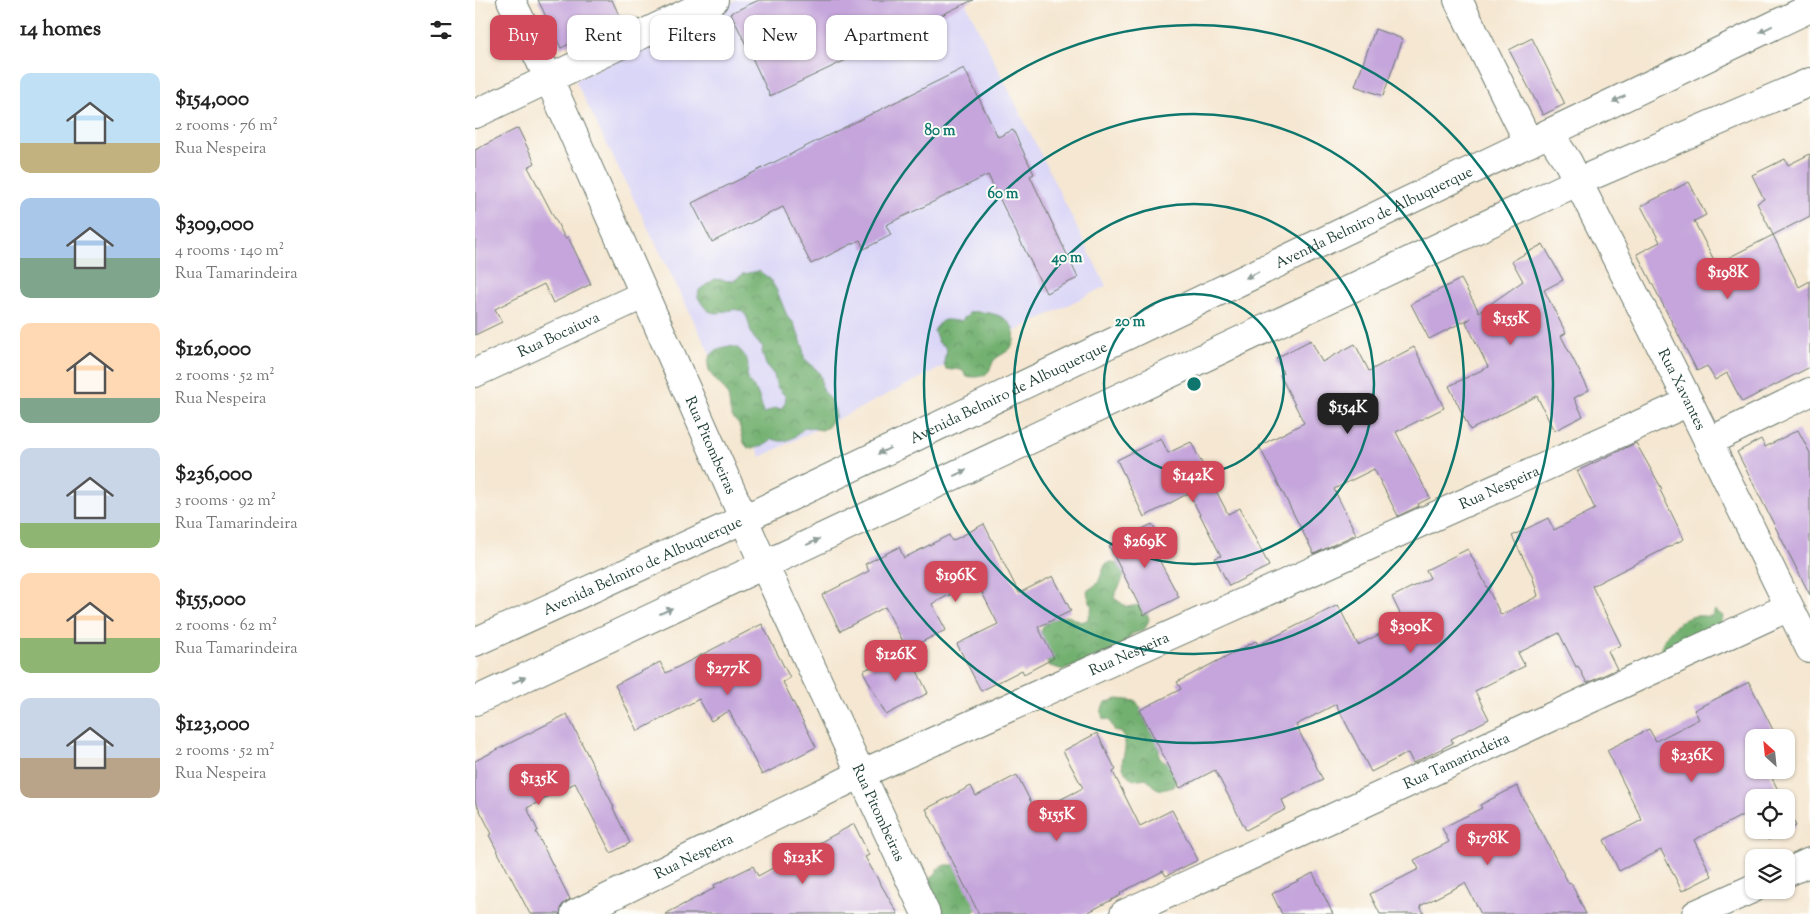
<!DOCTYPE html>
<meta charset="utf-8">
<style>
body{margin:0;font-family:"Sorts Mill Goudy",serif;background:#f6f6f6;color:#222;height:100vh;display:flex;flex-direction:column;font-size:19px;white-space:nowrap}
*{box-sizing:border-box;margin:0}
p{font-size:16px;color:#767676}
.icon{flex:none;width:28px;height:28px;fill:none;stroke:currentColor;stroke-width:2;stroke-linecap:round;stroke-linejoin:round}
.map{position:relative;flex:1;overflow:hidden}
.side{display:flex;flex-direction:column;background:#fff;width:475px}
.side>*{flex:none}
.banner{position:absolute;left:15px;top:15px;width:475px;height:45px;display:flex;gap:10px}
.needle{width:32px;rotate:333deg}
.buttons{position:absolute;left:1270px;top:729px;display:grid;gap:10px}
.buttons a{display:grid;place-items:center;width:50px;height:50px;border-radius:10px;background:#fff;box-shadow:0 1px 4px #0004;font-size:25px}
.price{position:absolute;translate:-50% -42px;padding:0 11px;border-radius:10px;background:#d1495b;color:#fff;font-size:16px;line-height:32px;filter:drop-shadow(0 1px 2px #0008)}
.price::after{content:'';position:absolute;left:50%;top:30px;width:15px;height:11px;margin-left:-8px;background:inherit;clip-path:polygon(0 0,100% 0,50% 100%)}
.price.on{background:#222;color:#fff}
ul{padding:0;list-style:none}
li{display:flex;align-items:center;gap:15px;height:125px;padding:0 20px}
li span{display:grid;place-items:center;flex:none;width:140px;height:100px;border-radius:10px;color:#555}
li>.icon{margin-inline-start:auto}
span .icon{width:60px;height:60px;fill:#fffc;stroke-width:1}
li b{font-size:21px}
h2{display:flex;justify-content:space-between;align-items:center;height:60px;padding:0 20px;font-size:21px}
.chip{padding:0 18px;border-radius:10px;background:#fff;box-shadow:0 1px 4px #0004;font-size:18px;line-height:45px}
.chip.on{background:#d1495b;color:#fff}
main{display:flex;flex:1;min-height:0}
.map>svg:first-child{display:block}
.built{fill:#dad6f7}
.forest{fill:url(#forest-crowns);stroke:#487652}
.building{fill:#c5a5db}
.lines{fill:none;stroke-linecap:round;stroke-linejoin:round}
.minor-casing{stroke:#6a786b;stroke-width:30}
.secondary-casing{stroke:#6a786b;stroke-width:30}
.minor{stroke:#fff;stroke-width:28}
.secondary{stroke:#fff;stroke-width:28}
.oneway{fill:#8f9e9a}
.ring{fill:none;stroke:#0f766e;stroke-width:2.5}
.labels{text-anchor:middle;stroke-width:4;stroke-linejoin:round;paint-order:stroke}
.street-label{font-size:15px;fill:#1f3d34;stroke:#fdfcf7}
.centre{fill:#0f766e;stroke:#fdfcf7;stroke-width:2.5}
.ring-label{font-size:15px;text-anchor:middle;font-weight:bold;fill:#0f766e;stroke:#fdfcf7;stroke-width:4;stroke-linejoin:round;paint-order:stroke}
</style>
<main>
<section class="side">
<h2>14 homes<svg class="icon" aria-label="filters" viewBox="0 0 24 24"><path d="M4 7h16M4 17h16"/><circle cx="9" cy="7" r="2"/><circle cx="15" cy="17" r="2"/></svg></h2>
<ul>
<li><span style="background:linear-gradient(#bfe0f5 70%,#c2b280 0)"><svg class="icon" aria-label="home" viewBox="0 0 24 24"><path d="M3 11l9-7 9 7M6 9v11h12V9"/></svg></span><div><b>$154,000</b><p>2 rooms · 76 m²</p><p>Rua Nespeira</p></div></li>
<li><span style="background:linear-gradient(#a9c7e8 60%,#7fa58c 0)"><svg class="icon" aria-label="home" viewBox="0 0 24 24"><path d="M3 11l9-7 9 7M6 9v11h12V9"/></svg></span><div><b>$309,000</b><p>4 rooms · 140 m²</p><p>Rua Tamarindeira</p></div></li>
<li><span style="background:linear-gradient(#ffd9b3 75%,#7fa58c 0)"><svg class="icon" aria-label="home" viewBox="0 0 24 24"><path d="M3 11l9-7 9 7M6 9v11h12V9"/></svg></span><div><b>$126,000</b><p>2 rooms · 52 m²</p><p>Rua Nespeira</p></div></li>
<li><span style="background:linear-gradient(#c9d6e8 75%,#8fb573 0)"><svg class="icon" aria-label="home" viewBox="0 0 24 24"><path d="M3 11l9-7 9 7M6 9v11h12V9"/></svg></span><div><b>$236,000</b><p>3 rooms · 92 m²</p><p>Rua Tamarindeira</p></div></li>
<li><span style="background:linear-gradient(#ffd9b3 65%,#8fb573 0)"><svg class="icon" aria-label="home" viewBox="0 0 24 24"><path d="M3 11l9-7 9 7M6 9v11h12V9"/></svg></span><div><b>$155,000</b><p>2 rooms · 62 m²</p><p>Rua Tamarindeira</p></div></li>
<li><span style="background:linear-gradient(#c9d6e8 60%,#b9a48a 0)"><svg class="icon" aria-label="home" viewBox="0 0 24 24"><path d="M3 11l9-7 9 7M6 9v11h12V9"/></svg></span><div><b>$123,000</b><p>2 rooms · 52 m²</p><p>Rua Nespeira</p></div></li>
</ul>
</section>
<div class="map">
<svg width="1335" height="914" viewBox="0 0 1335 914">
<defs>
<pattern id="forest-crowns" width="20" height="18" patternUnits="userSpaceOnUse" patternTransform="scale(1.25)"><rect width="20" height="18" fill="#72b070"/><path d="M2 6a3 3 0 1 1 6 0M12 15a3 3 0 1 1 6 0" fill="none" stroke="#5d905d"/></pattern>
</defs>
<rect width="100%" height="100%" fill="#fdfcf7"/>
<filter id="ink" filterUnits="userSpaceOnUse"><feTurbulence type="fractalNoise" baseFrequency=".02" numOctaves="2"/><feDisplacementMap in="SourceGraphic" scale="10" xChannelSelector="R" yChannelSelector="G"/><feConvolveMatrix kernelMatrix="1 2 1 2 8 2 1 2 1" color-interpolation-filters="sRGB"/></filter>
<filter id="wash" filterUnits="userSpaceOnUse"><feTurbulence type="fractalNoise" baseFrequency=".0096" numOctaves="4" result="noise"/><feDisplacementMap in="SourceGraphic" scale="20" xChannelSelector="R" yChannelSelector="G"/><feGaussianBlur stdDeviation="1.12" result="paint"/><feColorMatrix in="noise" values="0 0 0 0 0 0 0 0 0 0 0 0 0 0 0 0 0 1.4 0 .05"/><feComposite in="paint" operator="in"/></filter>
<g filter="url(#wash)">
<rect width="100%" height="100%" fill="#f5e7d1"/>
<path class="built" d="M261 0H489L631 286 286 457 100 80Z"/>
<path class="forest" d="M284 271 295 279 301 289 313 318 318 322 323 333 328 346 329 358 343 371 346 377 347 389 355 399 360 411V417L353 427 347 430 330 427C321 437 311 445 298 439 291 446 282 449 273 448L269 443 264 424C251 414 257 406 252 394 247 383 235 379 233 366 231 350 256 340 266 351 278 364 270 368 273 379 274 384 280 388 282 392 285 399 287 406 288 414L300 408 306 409 310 403 311 397 302 387 299 375 291 365 287 352 288 347C285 344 282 342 279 338 273 331 276 316 266 311 251 304 238 327 223 297L224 290 240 279 253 281 260 280 268 274Z
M495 312C511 311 536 314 539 333 540 338 539 344 536 348 531 353 525 355 520 359 517 362 517 366 515 369 511 378 500 378 491 376L488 371 482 369 477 370 471 369C468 362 469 358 472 351L470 346 464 343 459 331C468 315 471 321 486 321Z
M636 562C661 568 643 584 639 598L652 607 663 605 670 608 674 619 672 625 669 630 657 634 645 648 589 670 575 666 568 657 565 645 566 632 568 626 580 617 593 616 606 622 612 620C621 601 614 607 612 591L623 583 630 565Z
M1240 610 1248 616 1247 623 1243 627 1191 652 1186 649C1188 634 1206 618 1220 616 1226 615 1231 617 1237 616Z
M643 699 661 701 666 709 672 726 677 728 684 746V757L689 761 694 762C700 771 704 777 698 787 684 792 680 789 671 778L658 780C635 761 658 755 647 733L640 731 634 720 628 719C626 712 626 708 631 702Z
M470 865H485L506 904 497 914H451V883L462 872V869Z"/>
<g id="blocks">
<path class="building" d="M63 0H137L146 19 86 48Z
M284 0H498L295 96 256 13Z
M900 29 928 39 908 96 880 86Z
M1057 38 1090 104 1068 115 1034 50Z
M489 68 523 137 538 130 559 174 555 176 603 278 571 293 513 175 411 225 416 235 389 249 385 240 336 264 308 207 237 242 217 203Z
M43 128 60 163 53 167 90 238 93 237 116 284 78 303 69 284 20 309 27 322 0 335V150Z
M1335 154V216L1298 235 1282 203 1289 199 1277 175 1310 159 1313 165Z
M1214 182 1231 215 1219 221 1241 264 1298 235 1324 287 1335 281V367L1267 402 1252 373 1240 380 1232 366 1222 371 1162 254 1185 242 1166 206Z
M1068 244 1088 280 1069 290 1091 333 1086 336 1114 390 1099 398 1108 416 1079 431 1062 396 995 430 974 386 1013 367 991 322 996 318 954 339 936 304 986 279 1004 312 1048 281 1037 261Z
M836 340 847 362 880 344 894 371 939 347 969 408 921 432 955 498 943 504 944 506 923 516 899 469 859 489 881 534 839 554 784 446 829 423 805 375 808 373 801 358Z
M1323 430 1335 453V595L1262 452 1286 439 1290 447Z
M686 438 693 453 716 442 753 514 765 508 794 566 754 586 740 558 746 556 714 493 669 517 642 460Z
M1161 443 1187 489 1185 490 1209 539 1117 586 1146 645 1133 651 1142 669 1112 683 1103 666 1101 667 1084 633 1043 653 1050 666 1000 691 1014 719 976 739 978 743 938 763 933 753 896 772 861 704 821 725 848 780 807 800 811 809 771 830 740 770 705 788 665 710 706 689 702 682 781 641 783 645 863 605 883 645 929 622 917 597 955 578 951 570 993 549 1026 615 1063 596 1057 575 1037 536 1073 518 1079 530 1120 509 1102 471Z
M509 524 544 593 578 576 596 611 563 627 579 658 549 674 547 670 506 691 482 644 523 624 501 581 457 604 471 630 432 649 410 607 365 631 347 595 394 571 390 564 424 547 429 558 474 535 477 541Z
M677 524 692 553 683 558 704 597 669 615 634 546Z
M287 624 315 678 308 682 341 747 287 775 254 711 236 721 224 699 163 731 140 685 185 662 191 673Z
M431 649 453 693 411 715 388 671Z
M1274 682 1302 738H1276L1279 742V770H1293L1307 798H1279V813L1278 810 1219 840 1237 876 1207 891 1186 850 1144 871 1129 840 1167 820 1132 750 1174 729 1181 741 1224 719 1219 710Z
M92 714 139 807 138 808 155 843 136 853 100 783 52 808 63 831 61 832 95 899 87 905 85 914H55L14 835 17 834 0 801V761Z
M622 733 641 770 638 772 665 826 697 810 723 860 691 876 688 871 645 893 646 895 610 914H504L451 809 496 786 501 796 542 775 561 812 608 788 588 751Z
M1042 786 1064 829H1065L1094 884 1096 883 1111 914H1006L990 883 945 906 949 914H905L895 894 944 869 939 860 974 842 967 828 1007 808 1005 805Z
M1311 806 1321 826 1293 840 1288 830H1311Z
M379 824 394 855 390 857 423 914H190L240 888 239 885 278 866 283 876Z
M838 873 858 914H807L797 894Z"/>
</g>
</g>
<g filter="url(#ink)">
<use href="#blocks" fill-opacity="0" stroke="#6a786b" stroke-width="1"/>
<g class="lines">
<defs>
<g id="minor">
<path id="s1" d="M36 0 74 79 289 565 451 914"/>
<path d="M983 0 1054 143"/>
<path d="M0 114 239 0"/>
<path id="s2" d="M1074 133 1093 162 1214 402 1335 649"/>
<path id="s3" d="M0 373 168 295"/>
<path d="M1233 442 1335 392"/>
<path d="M1311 873 1335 862"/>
<path id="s4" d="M100 914 386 774 1214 402"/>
<path id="s5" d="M649 914 1314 607"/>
<path d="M1221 914 1279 888"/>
</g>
<g id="secondary">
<path id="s6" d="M0 642 269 519 1335 8"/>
<path d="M0 701 1102 182 1335 82"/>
</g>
</defs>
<use href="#minor" class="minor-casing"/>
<use href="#secondary" class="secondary-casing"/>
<use href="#minor" class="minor"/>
<use href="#secondary" class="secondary"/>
</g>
<defs><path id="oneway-solid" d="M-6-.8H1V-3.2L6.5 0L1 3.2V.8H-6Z" transform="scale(1.25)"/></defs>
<g class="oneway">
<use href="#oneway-solid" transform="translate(1291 29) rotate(154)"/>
<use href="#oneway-solid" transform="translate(1144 99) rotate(154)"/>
<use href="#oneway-solid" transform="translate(777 275) rotate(154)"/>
<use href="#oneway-solid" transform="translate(409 451) rotate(154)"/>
<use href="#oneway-solid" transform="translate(485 473) rotate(-25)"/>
<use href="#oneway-solid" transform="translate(338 542) rotate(-25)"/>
<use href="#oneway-solid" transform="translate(191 611) rotate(-25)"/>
<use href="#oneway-solid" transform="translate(44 680) rotate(-25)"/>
</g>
</g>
<g class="ring">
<circle cx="719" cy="384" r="90"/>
<circle cx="719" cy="384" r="180"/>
<circle cx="719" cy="384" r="270"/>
<circle cx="719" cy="384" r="359"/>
</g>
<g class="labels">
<g class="street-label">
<text dy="5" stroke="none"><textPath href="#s6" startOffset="994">Avenida Belmiro de Albuquerque</textPath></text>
<text dy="5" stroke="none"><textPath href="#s3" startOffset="92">Rua Bocaiuva</textPath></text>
<text dy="5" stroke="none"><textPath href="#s2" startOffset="289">Rua Xavantes</textPath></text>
<text dy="5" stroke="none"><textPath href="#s6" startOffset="589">Avenida Belmiro de Albuquerque</textPath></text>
<text dy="5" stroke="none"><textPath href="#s1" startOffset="488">Rua Pitombeiras</textPath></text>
<text dy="5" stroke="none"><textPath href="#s4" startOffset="1018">Rua Nespeira</textPath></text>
<text dy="5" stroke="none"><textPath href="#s6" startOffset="184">Avenida Belmiro de Albuquerque</textPath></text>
<text dy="5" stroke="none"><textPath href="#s4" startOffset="612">Rua Nespeira</textPath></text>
<text dy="5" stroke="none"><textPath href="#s5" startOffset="366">Rua Tamarindeira</textPath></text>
<text dy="5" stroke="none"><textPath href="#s1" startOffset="892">Rua Pitombeiras</textPath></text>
<text dy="5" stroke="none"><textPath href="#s4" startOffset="132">Rua Nespeira</textPath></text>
</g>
</g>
<circle cx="719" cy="384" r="8" class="centre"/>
<g class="ring-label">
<text x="465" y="135">80 m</text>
<text x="528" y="198">60 m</text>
<text x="592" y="262">40 m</text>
<text x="655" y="326">20 m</text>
</g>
</svg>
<div class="buttons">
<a><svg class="needle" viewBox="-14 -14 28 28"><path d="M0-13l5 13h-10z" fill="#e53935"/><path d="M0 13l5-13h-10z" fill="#767676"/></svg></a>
<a><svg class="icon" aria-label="locate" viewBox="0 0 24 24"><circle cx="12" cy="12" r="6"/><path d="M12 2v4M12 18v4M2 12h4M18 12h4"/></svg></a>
<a><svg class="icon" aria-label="layers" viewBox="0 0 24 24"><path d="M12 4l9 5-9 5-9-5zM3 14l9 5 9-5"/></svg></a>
</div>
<b class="price" style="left:1253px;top:300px">$198K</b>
<b class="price" style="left:1036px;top:346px">$155K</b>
<b class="price on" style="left:873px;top:435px">$154K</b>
<b class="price" style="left:718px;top:503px">$142K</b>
<b class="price" style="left:670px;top:569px">$269K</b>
<b class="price" style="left:481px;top:603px">$196K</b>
<b class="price" style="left:936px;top:654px">$309K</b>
<b class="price" style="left:421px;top:682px">$126K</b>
<b class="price" style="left:253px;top:696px">$277K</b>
<b class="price" style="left:1217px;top:783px">$236K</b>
<b class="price" style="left:64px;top:806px">$135K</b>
<b class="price" style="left:582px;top:842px">$155K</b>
<b class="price" style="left:1013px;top:866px">$178K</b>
<b class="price" style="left:328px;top:885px">$123K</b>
<div class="banner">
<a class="chip on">Buy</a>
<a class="chip">Rent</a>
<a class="chip">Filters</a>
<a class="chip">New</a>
<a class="chip">Apartment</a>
</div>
</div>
</main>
